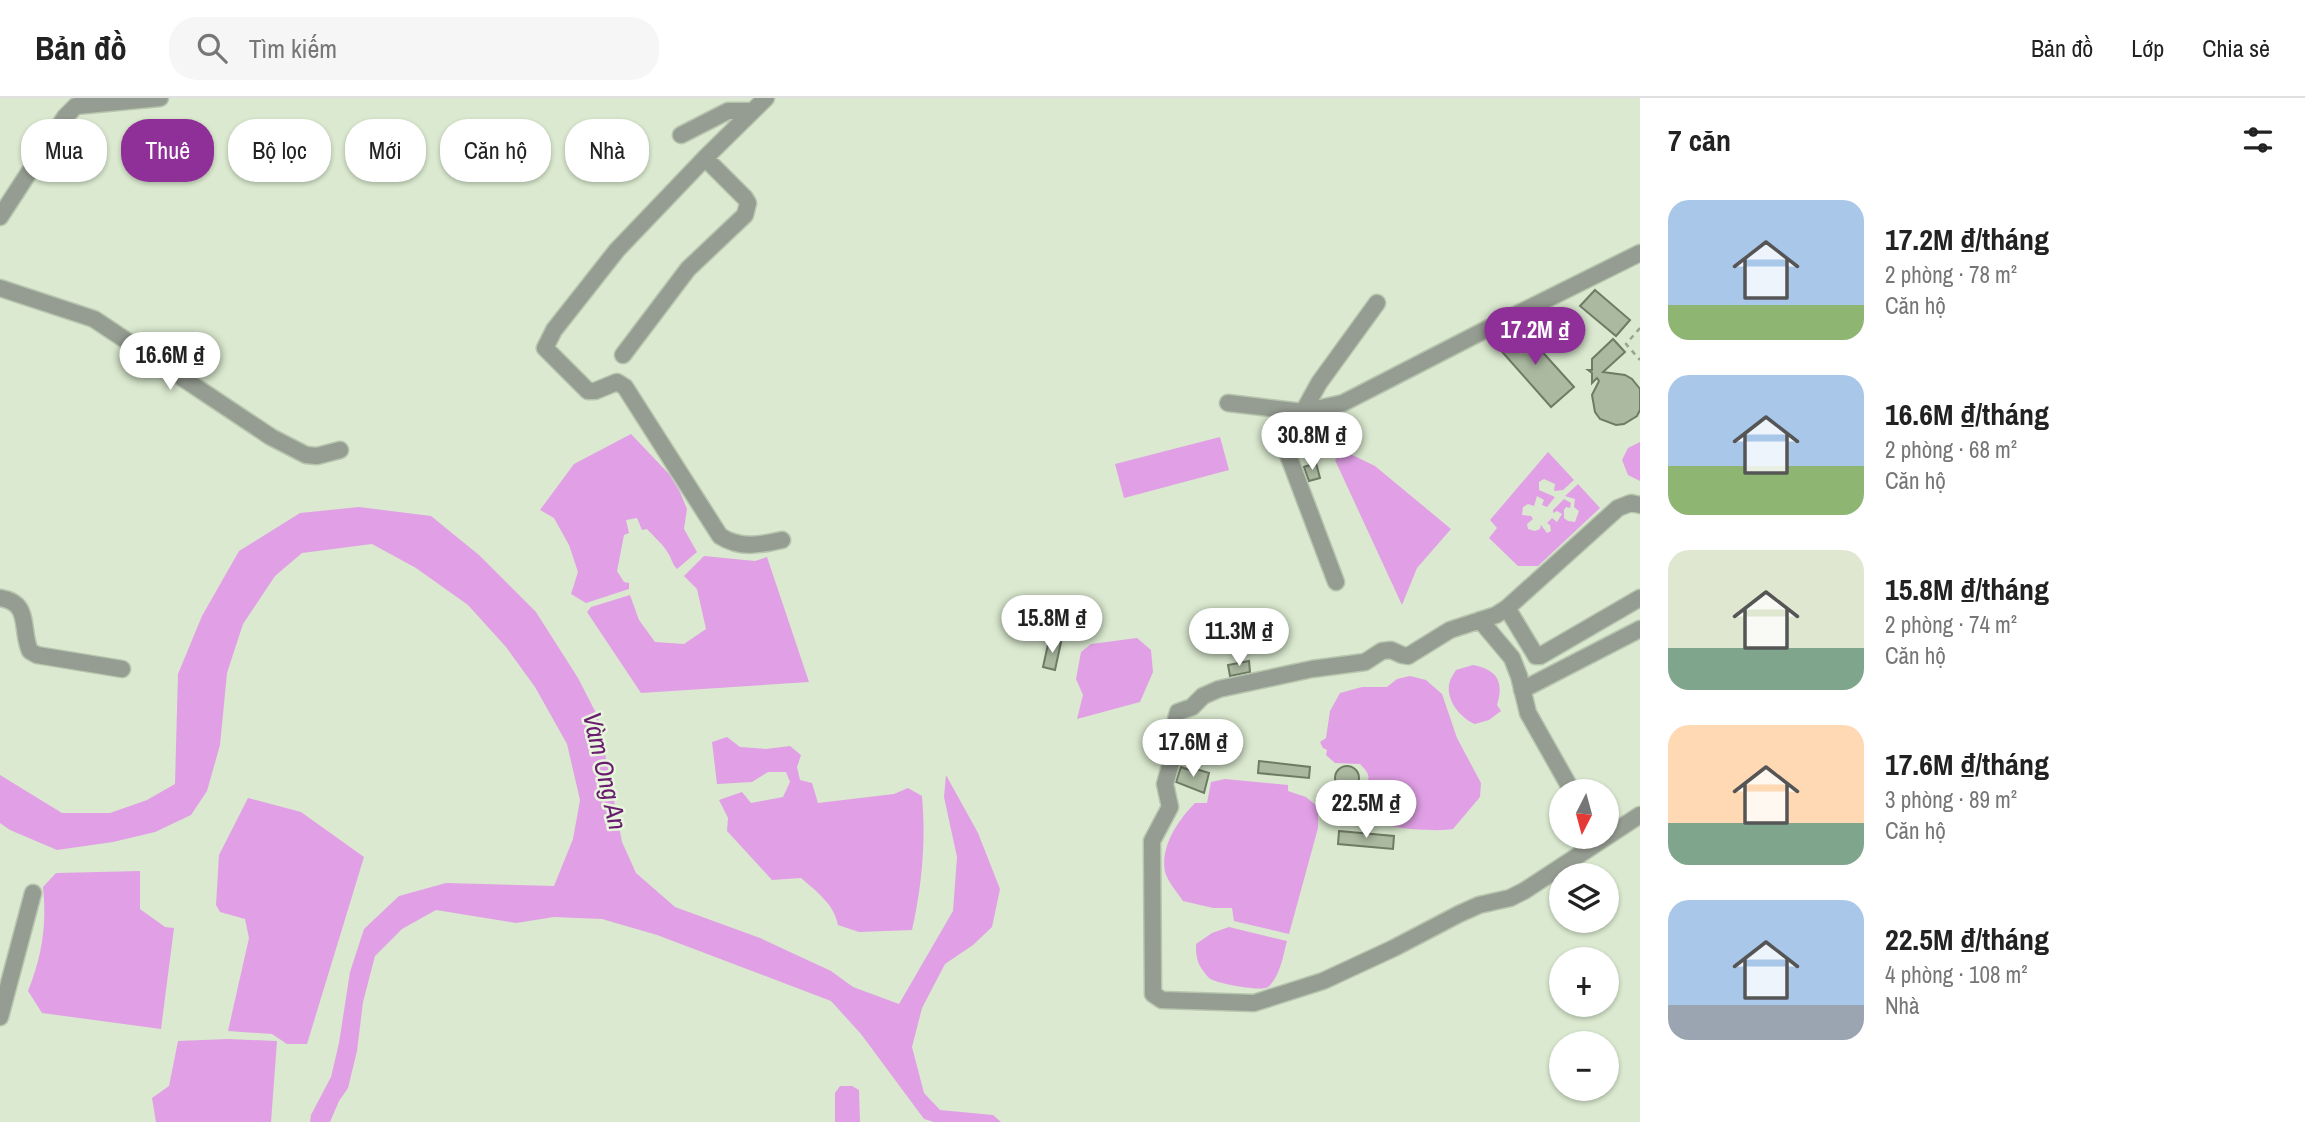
<!DOCTYPE html>
<html lang="vi">
<meta charset="utf-8">
<style>
body{margin:0;font-family:"Archivo Narrow",sans-serif;background:#f6f6f6;color:#222;height:100vh;display:flex;flex-direction:column;font-size:26px;white-space:nowrap}
*{box-sizing:border-box;margin:0}
p{font-size:23px;color:#767676}
.icon{flex:none;width:38px;height:38px;fill:none;stroke:currentColor;stroke-width:2;stroke-linecap:round;stroke-linejoin:round}
.map{position:relative;flex:1;overflow:hidden}
.details{display:flex;flex-direction:column;background:#fff;width:665px}
.details>*{flex:none}
.banner{position:absolute;left:21px;top:21px;width:665px;height:63px;display:flex;gap:14px}
.needle{width:46px;rotate:186deg}
.tools{position:absolute;left:1549px;top:681px;display:grid;gap:14px}
.tools a{display:grid;place-items:center;width:70px;height:70px;border-radius:50%;background:#fff;box-shadow:0 2px 5px #0004;font-size:35px}
.price{position:absolute;translate:-50% -60px;padding:0 16px;border-radius:24px;background:#fff;color:#222;font-size:23px;line-height:46px;filter:drop-shadow(0 2px 4px #0008)}
.price::after{content:'';position:absolute;left:50%;top:42px;width:21px;height:16px;margin-left:-10px;background:inherit;clip-path:polygon(0 0,100% 0,50% 100%)}
.price.current{background:#8f2f98;color:#fff}
ul{padding:0;list-style:none}
li{display:flex;align-items:center;gap:21px;height:175px;padding:0 28px}
li span{display:grid;place-items:center;flex:none;width:196px;height:140px;border-radius:21px;color:#555}
li>.icon{margin-inline-start:auto}
span .icon{width:84px;height:84px;fill:#fffc;stroke-width:1}
li b{font-size:30px}
h2{display:flex;justify-content:space-between;align-items:center;height:84px;padding:0 28px;font-size:30px}
.tag{padding:0 24px;border-radius:28px;background:#fff;box-shadow:0 2px 5px #0004;font-size:24px;line-height:63px}
.tag.current{background:#8f2f98;color:#fff}
header{display:flex;align-items:center;gap:42px;box-sizing:border-box;height:98px;padding:0 35px;background:#fff;border-bottom:2px solid #e0e0e0}
header strong{font-size:33px}
nav{display:flex;gap:38px;margin-inline-start:auto;font-size:24px}
.search{width:490px;height:63px;background:#f6f6f6;display:flex;align-items:center;gap:18px;box-sizing:border-box;padding:0 24px;border-radius:28px;color:#767676;font-size:26px}
main{display:flex;flex:1;min-height:0}
.map>svg:first-child{display:block}
.water{fill:#e1a0e6}
.building{fill:#abb9a0;stroke:#6f7c65;stroke-width:2}
.lines{fill:none;stroke-linecap:round;stroke-linejoin:round}
.minor-casing{stroke:#b7c5ae;stroke-width:19}
.path{stroke:#98a490;stroke-width:2.5;stroke-dasharray:5 5;stroke-linecap:butt}
.minor{stroke:#959c91;stroke-width:16}
.labels{text-anchor:middle;stroke-width:5;stroke-linejoin:round;paint-order:stroke}
.water-label{font-size:26px;font-style:italic;fill:#681b6f;stroke:#e7f6dc}
</style>
<header>
<strong>Bản đồ</strong>
<div class="search"><svg class="icon" aria-label="search" viewBox="0 0 24 24"><circle cx="10" cy="10" r="6"/><path d="M15 15l6 6"/></svg>Tìm kiếm</div>
<nav><a>Bản đồ</a><a>Lớp</a><a>Chia sẻ</a></nav>
</header>
<main>
<div class="map">
<svg width="1640" height="1024" viewBox="0 0 1640 1024">
<rect width="100%" height="100%" fill="#dae9cf"/>
<path class="water" d="M631 336 669 376 680 394 687 411 684 431 697 454 677 471C672 466 672 461 668 455 663 446 654 439 647 431L642 432 637 420 626 422 629 435 624 437 617 473 624 484 629 485V491L586 505 571 496 578 474 569 447 554 420 540 412 574 366Z
M1220 339 1229 372 1124 400 1115 366Z
M1640 344V383L1628 377 1622 362 1628 350Z
M1344 353 1375 368 1451 431 1417 470 1402 507 1335 362Z
M1548 354 1574 382 1563 392 1554 393 1555 386 1544 381 1539 384V392L1555 399 1547 409 1542 407 1544 402 1537 398 1534 408 1528 406 1523 409 1522 417 1531 418 1533 421 1527 426 1528 431 1535 433 1540 431 1541 427 1547 435 1551 433 1550 427 1547 425 1552 420 1557 424 1562 416 1557 413 1553 415V412L1564 401 1571 405 1570 410 1566 409 1564 412V420L1568 423 1575 424 1579 413 1574 409 1575 401 1565 398 1578 386 1600 410 1538 468H1518L1489 440 1497 430 1490 422Z
M359 409 431 418 479 457 536 514 578 580 598 619 622 744 636 775 675 809 760 840 831 873 853 889 899 906 953 813 957 759 944 699 946 677 978 735 1000 791 992 829 973 847 945 866 922 910 912 949 924 995 940 1012 993 1017 1001 1024H934L924 1021 861 936 831 903 657 837 602 821 554 819 516 825 436 812 402 831 375 858 363 904 357 953 348 990 339 1003 330 1024H310L311 1017 331 979 339 945 350 874 364 831 399 798 446 785 554 788 573 741 580 702 567 646 535 589 506 549 468 507 416 470 372 446 302 455 275 478 243 526 227 575 220 647 207 693 191 717 155 734 113 744 57 752 10 732 0 725V677L62 715H110L147 702 175 686 178 576 202 518 239 453 300 415Z
M704 458 755 463 767 459 809 584 641 595 587 514 591 509 630 497 639 522 655 544 684 546 706 531 697 491 684 478Z
M1137 540 1151 552 1153 574 1140 604 1077 621 1083 597 1076 581 1081 554 1091 546Z
M1473 567C1498 572 1504 584 1497 607L1501 613 1489 622 1475 626C1460 620 1444 600 1450 583 1451 579 1454 576 1456 572Z
M1410 578 1426 582 1442 596 1457 640 1481 685 1480 699 1453 731C1439 734 1385 731 1374 722 1367 716 1363 705 1361 696 1368 681 1374 680 1360 666L1335 665 1326 657 1327 652 1323 650 1320 644 1326 640 1330 613 1340 595 1362 589H1387L1397 581Z
M727 639 740 649 766 651 790 648 801 657 797 669 800 682 812 685 818 705 894 696 908 690 922 698C926 744 922 787 912 832L859 834 838 827C834 806 817 794 801 780L772 782 727 733 728 720 719 702 742 694 751 705 783 699 790 684 786 674H768L752 684 717 686 712 644Z
M1225 681 1288 687V693L1306 699 1318 709V730L1289 836 1234 823 1232 810H1213L1183 803C1177 794 1168 784 1165 774 1160 749 1178 722 1195 705H1207L1211 684Z
M248 700 301 714 364 759 307 946H287L272 936 228 933 249 840 245 821 220 814 216 807 219 757Z
M140 773V811L165 829 174 830 161 931 42 915 28 893C42 858 47 827 43 789L56 775Z
M1229 829 1287 843C1283 858 1280 879 1268 889 1261 894 1214 885 1209 880 1198 867 1196 863 1196 846L1212 835Z
M228 941 277 943 271 1024H156L152 1000 169 988 178 943Z
M840 988H852L859 992 860 1024H835V995Z"/>
<path class="building" d="M1595 192 1630 222 1616 238 1580 208Z
M1519 228 1574 289 1551 309 1497 248Z
M1613 241 1625 254 1603 274 1625 277 1632 281 1640 291V312L1637 318 1624 326 1616 327 1600 321 1595 314 1592 297 1599 283 1597 280 1592 285V275L1588 272H1592V261Z
M1316 365 1320 380 1309 383 1304 369Z
M1049 542 1061 544 1055 572 1043 569Z
M1249 563 1250 574 1230 578 1228 567Z
M1259 663 1310 669 1309 680 1258 675Z
M1335 680a12 12 0 1 1 24 0a12 12 0 1 1-24 0Z
M1181 669 1195 674 1196 671 1209 675 1204 695 1176 684Z
M1339 733 1394 738 1393 751 1338 746Z"/>
<g class="lines">
<defs>
<path id="minor" d="M766 0 705 60 617 152 554 232 545 250 588 293H595L617 284 625 289 720 438C740 451 760 447 782 442
M681 37 728 13H751
M0 119 65 19 76 8 160 0
M0 190 94 221 271 339 306 357 317 358 340 352
M623 257 688 171 745 117 748 105 745 100 705 60
M1228 305 1303 314 1343 305 1485 232 1640 155
M1289 313C1290 329 1282 336 1285 349L1336 484
M1303 314 1319 285 1377 205
M1640 407 1631 405 1618 410 1507 510 1496 517 1450 532 1408 558 1402 557 1391 552 1382 553 1365 564 1312 571 1219 591 1203 598 1192 609 1178 614 1175 625V650L1165 686 1170 709 1152 743 1153 896 1162 902 1254 905 1323 883 1394 850 1459 816 1479 807 1510 800 1524 793 1640 717
M0 500C32 505 20 531 30 553L37 557 122 571
M1507 510 1536 558H1540L1640 500
M1480 522 1512 560 1519 578 1528 615 1572 693
M1522 592 1640 531
M0 919 33 795"/>
</defs>
<use href="#minor" class="minor-casing"/>
<path class="path" d="M1640 230 1626 246 1640 262"/>
<use href="#minor" class="minor"/>
</g>
<g class="labels">
<g class="water-label">
<text transform="translate(605 673) rotate(77)" y="9">Vàm Ong An</text>
</g>
</g>
</svg>
<div class="tools">
<a><svg class="needle" viewBox="-14 -14 28 28"><path d="M0-13l5 13h-10z" fill="#e53935"/><path d="M0 13l5-13h-10z" fill="#767676"/></svg></a>
<a><svg class="icon" aria-label="layers" viewBox="0 0 24 24"><path d="M12 4l9 5-9 5-9-5zM3 14l9 5 9-5"/></svg></a>
<a>+</a>
<a>−</a>
</div>
<b class="price current" style="left:1535px;top:269px">17.2M ₫</b>
<b class="price" style="left:170px;top:294px">16.6M ₫</b>
<b class="price" style="left:1312px;top:374px">30.8M ₫</b>
<b class="price" style="left:1052px;top:557px">15.8M ₫</b>
<b class="price" style="left:1239px;top:570px">11.3M ₫</b>
<b class="price" style="left:1193px;top:681px">17.6M ₫</b>
<b class="price" style="left:1366px;top:742px">22.5M ₫</b>
<div class="banner">
<a class="tag">Mua</a>
<a class="tag current">Thuê</a>
<a class="tag">Bộ lọc</a>
<a class="tag">Mới</a>
<a class="tag">Căn hộ</a>
<a class="tag">Nhà</a>
</div>
</div>
<section class="details">
<h2>7 căn<svg class="icon" aria-label="filters" viewBox="0 0 24 24"><path d="M4 7h16M4 17h16"/><circle cx="9" cy="7" r="2"/><circle cx="15" cy="17" r="2"/></svg></h2>
<ul>
<li><span style="background:linear-gradient(#a9c7e8 75%,#8fb573 0)"><svg class="icon" aria-label="home" viewBox="0 0 24 24"><path d="M3 11l9-7 9 7M6 9v11h12V9"/></svg></span><div><b>17.2M ₫/tháng</b><p>2 phòng · 78 m²</p><p>Căn hộ</p></div></li>
<li><span style="background:linear-gradient(#a9c7e8 65%,#8fb573 0)"><svg class="icon" aria-label="home" viewBox="0 0 24 24"><path d="M3 11l9-7 9 7M6 9v11h12V9"/></svg></span><div><b>16.6M ₫/tháng</b><p>2 phòng · 68 m²</p><p>Căn hộ</p></div></li>
<li><span style="background:linear-gradient(#dfe7d0 70%,#7fa58c 0)"><svg class="icon" aria-label="home" viewBox="0 0 24 24"><path d="M3 11l9-7 9 7M6 9v11h12V9"/></svg></span><div><b>15.8M ₫/tháng</b><p>2 phòng · 74 m²</p><p>Căn hộ</p></div></li>
<li><span style="background:linear-gradient(#ffd9b3 70%,#7fa58c 0)"><svg class="icon" aria-label="home" viewBox="0 0 24 24"><path d="M3 11l9-7 9 7M6 9v11h12V9"/></svg></span><div><b>17.6M ₫/tháng</b><p>3 phòng · 89 m²</p><p>Căn hộ</p></div></li>
<li><span style="background:linear-gradient(#a9c7e8 75%,#9aa5b1 0)"><svg class="icon" aria-label="home" viewBox="0 0 24 24"><path d="M3 11l9-7 9 7M6 9v11h12V9"/></svg></span><div><b>22.5M ₫/tháng</b><p>4 phòng · 108 m²</p><p>Nhà</p></div></li>
</ul>
</section>
</main>
